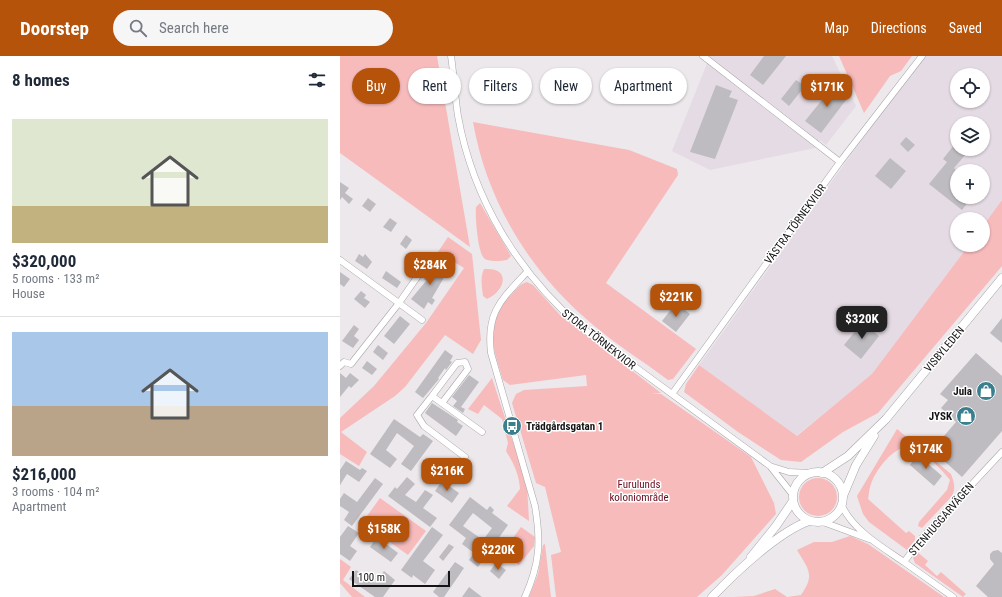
<!DOCTYPE html>
<meta charset="utf-8">
<style>
body{margin:0;font-family:"Roboto Condensed",sans-serif;background:#f6f6f7;color:#1f2937;height:100vh;display:flex;flex-direction:column;font-size:15px;white-space:nowrap}
*{box-sizing:border-box;margin:0}
p{font-size:13px;color:#747a83}
.icon{flex:none;width:22px;height:22px;fill:none;stroke:currentColor;stroke-width:2;stroke-linecap:round;stroke-linejoin:round}
.map{position:relative;flex:1;overflow:hidden}
.details{display:flex;flex-direction:column;background:#fff;width:340px}
.details>*{flex:none}
.guide{position:absolute;left:12px;top:12px;width:380px;height:36px;display:flex;gap:8px}
.controls{position:absolute;left:610px;top:12px;display:grid;gap:8px}
.controls a{display:grid;place-items:center;width:40px;height:40px;border-radius:50%;background:#fff;box-shadow:0 1px 3px #0004;font-size:20px}
.scale{position:absolute;left:12px;bottom:10px;width:98px;box-sizing:border-box;padding-left:4px;border:2px solid #151415;border-top:0;font-size:11px;line-height:14px;white-space:nowrap;color:#151415;-webkit-text-stroke:3px #fff;paint-order:stroke}
.price{position:absolute;translate:-50% -34px;padding:0 9px;border-radius:8px;background:#b45309;color:#fff;font-size:13px;line-height:26px;filter:drop-shadow(0 1px 2px #0008)}
.price::after{content:'';position:absolute;left:50%;top:24px;width:12px;height:9px;margin-left:-6px;background:inherit;clip-path:polygon(0 0,100% 0,50% 100%)}
.price.active{background:#222;color:#fff}
ul{padding:0;list-style:none}
li{display:grid;align-content:center;gap:8px;height:212px;padding:0 12px}
li+li{border-top:1px solid #e0e1e3}
li span{display:grid;place-items:center;height:124px;border-radius:0px;color:#555}
li>.icon{margin-inline-start:auto}
span .icon{width:72px;height:72px;fill:#fffc;stroke-width:1}
li b{font-size:17px}
h2{display:flex;justify-content:space-between;align-items:center;height:48px;padding:0 12px;font-size:17px}
.tag{padding:0 14px;border-radius:18px;background:#fff;box-shadow:0 1px 3px #0004;font-size:14px;line-height:36px}
.tag.active{background:#b45309;color:#fff}
header{display:flex;align-items:center;gap:24px;box-sizing:border-box;height:56px;padding:0 20px;background:#b45309;color:#fff}
header strong{font-size:19px}
nav{display:flex;gap:22px;margin-inline-start:auto;font-size:14px}
.search{width:280px;height:36px;background:#f6f6f7;display:flex;align-items:center;gap:10px;box-sizing:border-box;padding:0 14px;border-radius:22px;color:#747a83;font-size:15px}
main{display:flex;flex:1;min-height:0}
.map>svg:first-child{display:block}
.built{fill:#e5dbe4;fill-rule:evenodd}
.green{fill:#f7bbbc}
.building{fill:#bebcc0;fill-rule:evenodd}
.lines{fill:none;stroke-linecap:round;stroke-linejoin:round}
.minor-casing{stroke:#a8a5a8;stroke-width:7}
.major-casing{stroke:#a8a5a8;stroke-width:9}
.minor{stroke:#fff;stroke-width:6}
.major{stroke:#fff;stroke-width:8}
.labels{text-anchor:middle;stroke-width:3;stroke-linejoin:round;paint-order:stroke}
.street-label{font-size:11px;fill:#151415;stroke:#fff}
.poi-label{font-size:11px;font-weight:bold;fill:#151415;stroke:#fff;text-anchor:end}
.park-label{font-size:11px;fill:#6b0c1f;stroke:#fff}
</style>
<header>
<strong>Doorstep</strong>
<div class="search"><svg class="icon" aria-label="search" viewBox="0 0 24 24"><circle cx="10" cy="10" r="6"/><path d="M15 15l6 6"/></svg>Search here</div>
<nav><a>Map</a><a>Directions</a><a>Saved</a></nav>
</header>
<main>
<section class="details">
<h2>8 homes<svg class="icon" aria-label="filters" viewBox="0 0 24 24"><path d="M4 7h16M4 17h16"/><circle cx="9" cy="7" r="2"/><circle cx="15" cy="17" r="2"/></svg></h2>
<ul>
<li><span style="background:linear-gradient(#dfe7d0 70%,#c2b280 0)"><svg class="icon" aria-label="home" viewBox="0 0 24 24"><path d="M3 11l9-7 9 7M6 9v11h12V9"/></svg></span><div><b>$320,000</b><p>5 rooms · 133 m²</p><p>House</p></div></li>
<li><span style="background:linear-gradient(#a9c7e8 60%,#b9a48a 0)"><svg class="icon" aria-label="home" viewBox="0 0 24 24"><path d="M3 11l9-7 9 7M6 9v11h12V9"/></svg></span><div><b>$216,000</b><p>3 rooms · 104 m²</p><p>Apartment</p></div></li>
</ul>
</section>
<div class="map">
<svg width="662" height="541" viewBox="0 0 662 541">
<rect width="100%" height="100%" fill="#ece8eb"/>
<path class="built" d="M370 0H492L516 50 486 89 480 84 475 92 370 114 332 95Z
M586 0H662V144L643 170V163H617V189H629L532 319 456 380 359 309 555 38ZM617 19H643V45H617ZM617 67H643V93H617ZM617 115H643V141H617Z"/>
<path class="green" d="M0 0H97L130 191 0 97Z
M499 0H572L561 15 550 20 524 57Z
M133 66 289 94 337 113 338 119 266 227 356 293 333 323 328 324C303 305 275 288 252 268 190 216 147 146 133 66Z
M662 144V210L538 357 503 376 461 406 441 404 398 376 344 336 346 328 359 309 457 380 532 318 629 189H643V170Z
M140 147 171 200 167 204C161 205 151 206 145 203 138 199 135 161 136 151Z
M108 181 132 198 141 284 133 298 105 279 65 331 55 340 1 376 27 396 19 410 0 398V362L34 330 86 267 124 212 98 196Z
M144 213C172 211 165 235 147 243L143 240C142 231 140 222 144 213Z
M187 226 193 229 220 259 321 337H311L321 338 411 401 434 447 436 458 382 519 357 541H216L211 499 221 496 205 431 196 427 172 347 176 338 184 334 247 330 246 319 170 329 163 324C153 290 143 270 170 240 176 234 179 228 187 226Z
M152 322 187 429 189 465 167 450 180 433C179 418 174 408 166 395L168 387 162 363 144 349 138 358 128 353Z
M557 373 611 418C614 426 616 432 612 440L582 472 578 470 579 466 607 434 610 424C605 417 582 393 574 391 556 386 536 413 531 428 529 433 529 438 528 443L566 477 569 475 575 480V484L567 494 529 466 523 458 517 440Z
M459 441a19 19 0 1 1 38 0a19 19 0 1 1-38 0Z
M40 442 86 475 68 499 36 476 30 484 17 474Z
M181 471 195 481 194 490 179 509 162 497Z
M510 480 528 488 604 541H394L414 540 435 533 447 541 461 539C475 519 469 514 457 494L474 486H492Z
M205 488 211 541H189L198 518 203 489Z
M576 495 588 505 585 509 597 520 601 516 626 538 623 541 575 507 573 502Z
M0 503 11 511 3 524 25 541H12L0 527Z"/>
<path class="building" d="M424 0H446L423 29 410 19Z
M456 24 465 30 449 50 441 43Z
M498 24 506 44 481 77 465 65Z
M376 29 392 35 389 41 398 44 375 103 350 96Z
M566 81 575 89 568 96 560 88Z
M614 89 617 93 626 98 614 112 617 115V141H632L622 154 589 128 607 106 603 103Z
M550 102 566 115 551 133 535 120Z
M0 126 9 132 5 137 13 143 9 148 2 141 0 144Z
M28 142 36 148 30 156 22 150Z
M50 162 57 167 51 176 43 171Z
M66 179 72 184 66 193 60 188Z
M19 198 23 201 25 198 32 206 27 213 15 205Z
M99 206 109 213 92 242 95 244 92 249 88 246 84 253 71 243 86 225 84 223 89 216 91 217Z
M46 215 61 226 57 232 42 222Z
M0 216 10 223 4 231 0 228Z
M21 235 26 239 24 242 30 246 25 252 14 243Z
M336 247 350 258 336 276 322 265Z
M60 260 70 268 54 288 44 280Z
M662 262V287L650 277Z
M528 265 537 272 534 276 539 280 521 303 504 289 522 267 525 269Z
M14 269 19 273 14 280 19 284 13 292 2 285Z
M38 289 48 297 43 304 33 296Z
M105 294 113 300 110 305 112 306 106 314 105 312 98 322 99 323 83 342 75 336Z
M636 297 662 320V375L622 421 592 394 616 366 601 352 608 344 600 338Z
M27 305 37 313 32 319 22 312Z
M0 317 6 322 10 317 19 324 11 332 9 330 0 341Z
M129 319 139 326 121 351 125 353 123 357 113 350 117 345 112 341Z
M92 347 118 364 117 366 123 370 116 380 85 357Z
M54 363 80 381 83 378 93 385 71 415 61 408 74 390 57 377 46 394 57 403 50 412 30 398Z
M578 399 602 420 594 430 570 409Z
M6 405 20 414 22 412 27 415 19 426 7 418 0 429V414Z
M67 421 75 428 65 439 76 446 85 434 93 439 83 452 97 462 90 471 48 440 55 431 57 433Z
M35 422 43 428 12 470 4 464 9 456 0 450V443L4 437 17 446Z
M102 425 119 437 112 447 95 435Z
M130 441 147 454 150 450 154 454 152 457 168 469 138 511 129 504 134 497 122 488 126 482 109 469ZM133 457 152 472 143 484 123 470Z
M8 470 19 477 10 490 17 495 10 505 0 498V481Z
M92 471 103 479 83 505 95 514 85 528 73 519 72 522 61 514Z
M37 481 58 497 51 506 30 491Z
M109 488 114 491 103 505 99 501Z
M658 494 662 497V541H648L636 530 654 508 650 503V498L653 495Z
M115 506 124 512 104 541H99L93 536Z
M156 507 166 514 159 523 150 515Z
M16 514 35 527 44 515 55 524 43 541H35L9 523Z
M129 531 142 541H122Z"/>
<g class="lines">
<defs>
<path id="minor" d="M111 0C114 20 115 41 118 60 133 144 179 218 242 272L430 410 453 439
M363 0 500 106
M0 204 82 264
M0 310 4 306 11 308 59 247 87 207
M332 338 500 106 582 0
M92 340 117 307 125 306 128 313 102 347
M125 401 84 370 77 359 92 340 142 376
M433 411 449 416 471 417
M502 450C514 475 542 491 564 506L582 482 662 396
M483 466 529 483
M564 506 613 541
M185 541C200 507 201 486 195 450L151 297C146 256 161 244 187 216"/>
<path id="major" d="M453 441a25 25 0 1 1 50 0a25 25 0 1 1-50 0Z
M482 417 508 400 546 363 662 222
M503 440 516 409 534 380
M411 501 436 470 453 445
M372 541C395 517 438 476 469 465"/>
</defs>
<use href="#minor" class="minor-casing"/>
<use href="#major" class="major-casing"/>
<use href="#minor" class="minor"/>
<use href="#major" class="major"/>
</g>
<defs>
<symbol id="shop-disc" viewBox="-11 -11 22 22"><circle r="9.5" fill="#3a7f8d" stroke="#fff"/><path d="M-5-2.5h2.3a2.7 3.5 0 0 1 5.4 0H5L5.5 6h-11ZM-1.5-2.5h3a1.5 2.3 0 0 0-3 0Z" fill="#fff"/></symbol>
<symbol id="bus-disc" viewBox="-11 -11 22 22"><circle r="9.5" fill="#3a7f8d" stroke="#fff"/><path d="M-5-6H5V4H4V6H2V4H-2V6H-4V4H-5ZM-3.5-4V0h7V-4ZM-3.5 1.2v1.5H-2V1.2ZM2 1.2v1.5H3.5V1.2Z" fill="#fff"/></symbol>
</defs>
<g fill-rule="evenodd">
<use href="#shop-disc" x="635" y="324" width="22" height="22"/>
<use href="#shop-disc" x="615" y="349" width="22" height="22"/>
<use href="#bus-disc" x="161" y="359" width="22" height="22"/>
</g>
<g class="labels">
<g class="street-label">
<text transform="translate(455 168) rotate(-54)" y="4">VÄSTRA TÖRNEKVIOR</text>
<text transform="translate(259 283) rotate(38)" y="4">STORA TÖRNEKVIOR</text>
<text transform="translate(604 293) rotate(-50)" y="4">VISBYLEDEN</text>
<text transform="translate(601 463) rotate(-49)" y="4">STENHUGGARVÄGEN</text>
</g>
<g class="poi-label">
<text x="632" y="339">Jula</text>
<text x="612" y="364">JYSK</text>
<text x="186" y="374" text-anchor="start">Trädgårdsgatan 1</text>
</g>
<g class="park-label">
<text x="299" y="432">Furulunds<tspan x="299" dy="13">koloniområde</tspan></text>
</g>
</g>
</svg>
<div class="controls">
<a><svg class="icon" aria-label="locate" viewBox="0 0 24 24"><circle cx="12" cy="12" r="6"/><path d="M12 2v4M12 18v4M2 12h4M18 12h4"/></svg></a>
<a><svg class="icon" aria-label="layers" viewBox="0 0 24 24"><path d="M12 4l9 5-9 5-9-5zM3 14l9 5 9-5"/></svg></a>
<a>+</a>
<a>−</a>
</div>
<div class="scale">100 m</div>
<b class="price" style="left:487px;top:52px">$171K</b>
<b class="price" style="left:90px;top:230px">$284K</b>
<b class="price" style="left:336px;top:262px">$221K</b>
<b class="price active" style="left:522px;top:284px">$320K</b>
<b class="price" style="left:586px;top:414px">$174K</b>
<b class="price" style="left:107px;top:436px">$216K</b>
<b class="price" style="left:44px;top:494px">$158K</b>
<b class="price" style="left:158px;top:515px">$220K</b>
<div class="guide">
<a class="tag active">Buy</a>
<a class="tag">Rent</a>
<a class="tag">Filters</a>
<a class="tag">New</a>
<a class="tag">Apartment</a>
</div>
</div>
</main>
